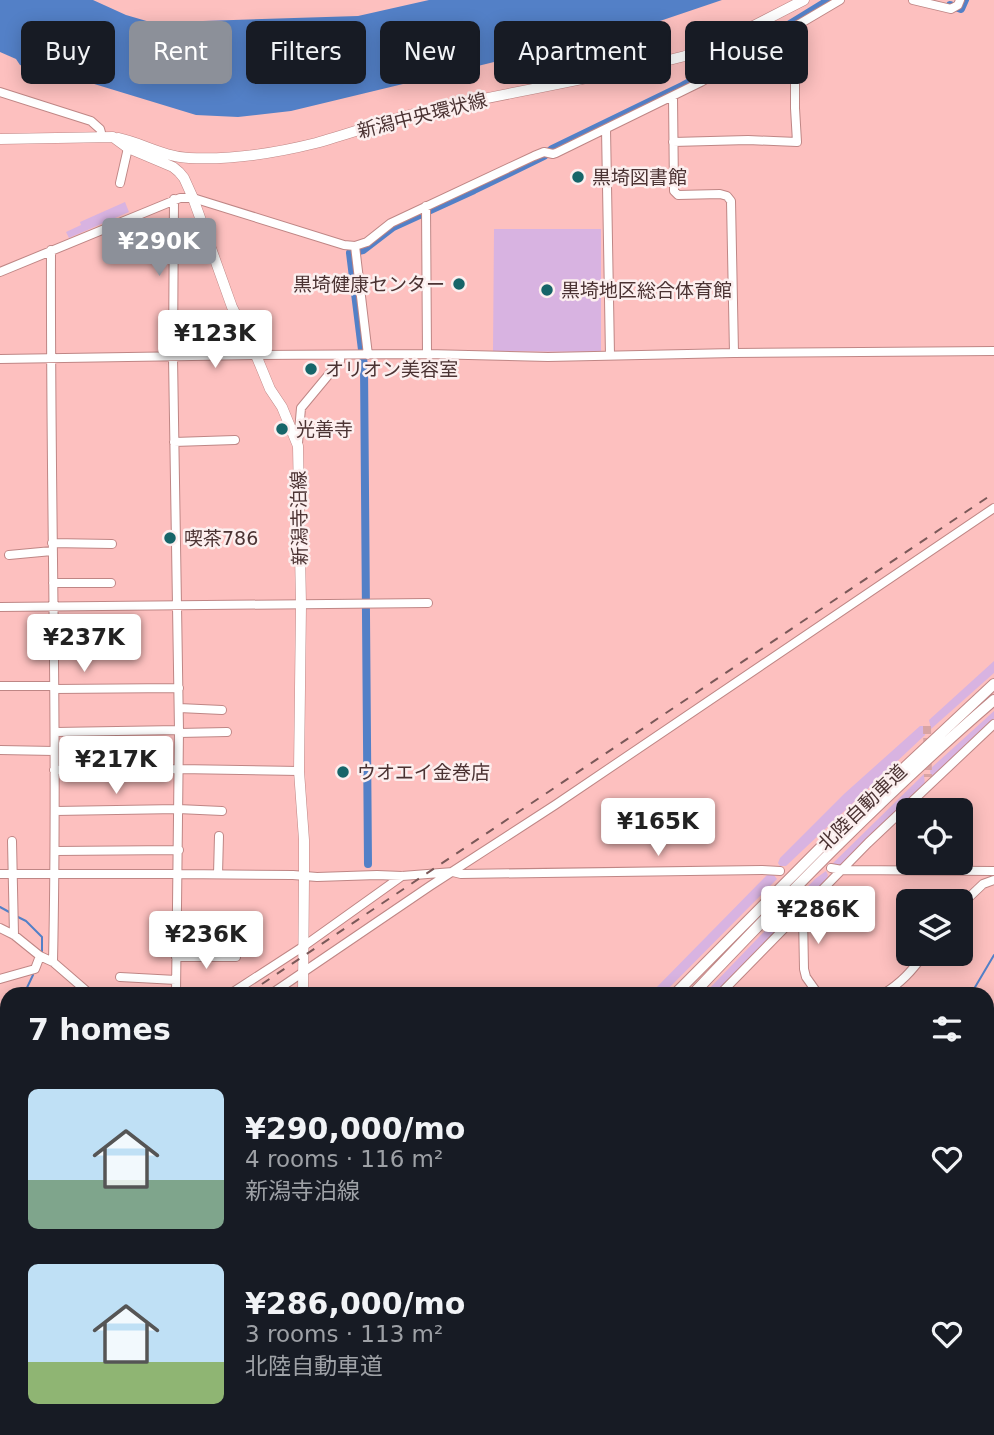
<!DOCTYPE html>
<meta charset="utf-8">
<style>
body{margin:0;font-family:"DejaVu Sans","Noto Sans JP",sans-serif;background:#242831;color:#f1f3f6;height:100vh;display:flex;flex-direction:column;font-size:26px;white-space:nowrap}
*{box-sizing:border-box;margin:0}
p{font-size:23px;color:#9ea1a6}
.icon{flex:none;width:38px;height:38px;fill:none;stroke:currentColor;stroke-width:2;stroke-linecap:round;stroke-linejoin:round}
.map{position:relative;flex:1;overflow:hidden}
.panel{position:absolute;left:0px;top:987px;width:994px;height:448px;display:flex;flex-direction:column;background:#171b24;border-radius:21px 21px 0 0;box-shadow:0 4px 18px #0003}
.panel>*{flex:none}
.hud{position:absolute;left:21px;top:21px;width:952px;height:63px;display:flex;gap:14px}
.buttons{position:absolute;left:896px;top:798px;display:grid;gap:14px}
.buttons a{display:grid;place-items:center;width:77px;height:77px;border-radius:10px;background:#171b24;box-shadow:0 4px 18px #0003;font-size:35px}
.price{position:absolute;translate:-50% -60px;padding:0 16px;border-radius:7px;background:#fff;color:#222;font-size:23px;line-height:46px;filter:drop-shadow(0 2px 4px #0008)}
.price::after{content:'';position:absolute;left:50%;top:42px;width:21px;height:16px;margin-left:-10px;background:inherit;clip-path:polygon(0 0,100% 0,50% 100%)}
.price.on{background:#8c9099;color:#fff}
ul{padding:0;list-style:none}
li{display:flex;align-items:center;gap:21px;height:175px;padding:0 28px}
li span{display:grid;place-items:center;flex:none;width:196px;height:140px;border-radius:10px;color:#555}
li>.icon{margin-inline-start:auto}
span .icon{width:84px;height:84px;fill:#fffc;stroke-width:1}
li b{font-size:30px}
h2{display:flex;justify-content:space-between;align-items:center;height:84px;padding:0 28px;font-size:30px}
.tag{padding:0 24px;border-radius:10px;background:#171b24;box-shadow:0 4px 18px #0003;font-size:24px;line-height:63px}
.tag.on{background:#8c9099;color:#fff}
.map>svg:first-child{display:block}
.green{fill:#d8b3e1}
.water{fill:#5380c7}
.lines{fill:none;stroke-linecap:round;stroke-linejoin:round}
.stream{stroke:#5380c7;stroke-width:2}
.canal{stroke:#5380c7;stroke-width:8}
.minor-tunnel{stroke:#d9a4a3;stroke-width:8;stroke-dasharray:8 4;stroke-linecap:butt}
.minor-casing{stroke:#bf8685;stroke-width:10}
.major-casing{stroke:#bf8685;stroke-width:11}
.highway-casing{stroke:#bf8685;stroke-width:12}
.minor{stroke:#fff;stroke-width:8}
.major{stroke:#fff;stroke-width:10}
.highway{stroke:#fff;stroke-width:10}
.rail{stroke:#7a5858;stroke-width:2;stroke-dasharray:9 9;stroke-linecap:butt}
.poi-dot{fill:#166569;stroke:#fcefef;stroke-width:2.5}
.labels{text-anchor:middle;stroke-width:5;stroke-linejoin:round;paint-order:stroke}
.street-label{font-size:19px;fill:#4b3333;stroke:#fcefef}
.poi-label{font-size:19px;fill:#4b3333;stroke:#fcefef;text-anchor:start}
</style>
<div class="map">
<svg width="994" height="1435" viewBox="0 0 994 1435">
<rect width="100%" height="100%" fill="#fdc0bf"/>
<path class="green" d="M125 202 129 212 69 238 66 232 81 225 80 222Z
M494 229H601V352L493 351Z
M994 661V673L931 729 929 720Z
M994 711V722L931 781 930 769Z
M920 726H925V735L786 866H780L778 863 780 858 844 794Z
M924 774 925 785 842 865 830 866Z
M826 871 828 875 826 882 716 994H704L815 879Z
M773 874 777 879 663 994H650L767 875Z"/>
<path class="water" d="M0 0H93L126 15 150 22H173L358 16 429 0H722L657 22 486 64 291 111 238 117 196 115 45 69 40 72 20 65 16 59 0 52Z"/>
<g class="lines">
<path class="stream" d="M0 907 11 913
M16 916 26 921 42 937V953
M24 994 33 975
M971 994 994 955
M0 1041 7 1027
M439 1428 440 1435"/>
<path class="canal" d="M950 5 961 9 965 0
M754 46 829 0
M368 864 364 366 350 253 363 250 393 227 474 190 544 156 552 149 682 86 731 60"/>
<path class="minor-tunnel" d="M927 726 928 777"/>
<defs>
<path id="minor" d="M913 0 951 9 958 5 960 0
M0 92 91 121 100 129 102 136
M673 97 674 191 678 195 720 194 727 196 731 201 734 353
M606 129 610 355
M673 142 748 140 797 142 795 108V28
M120 183 128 148
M174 199 173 357 179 730 176 994
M426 206 427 354
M355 246 368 355
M51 250C50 487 58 724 53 962
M0 272 180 198H193L344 245 355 246 367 242 391 223 534 156 544 152 553 154 556 153 701 82 840 0
M0 359 256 355 427 354 548 357 734 353 994 351
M174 442 235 440
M298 443 301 408 340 361V355
M52 543 112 544
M9 555 52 551
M53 583H111
M0 607 428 603
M0 686H54
M54 689 179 688
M179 708 222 710
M55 732 179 730
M179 733 227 732
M0 750 54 751
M54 770 179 769 299 771
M55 811 178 809 222 811
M12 841 14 935
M55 851 179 850
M831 868 842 870 994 871
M0 874H177L293 875 317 877 377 875 402 876 453 872 461 874 762 870 780 871
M218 874 219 836
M961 905 983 884 994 880
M800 910 803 915 804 969 806 977 818 994
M176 916 238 917
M0 928 14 935 40 956 53 962 90 994
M176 957H236
M120 977 176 980
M0 979 35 969 40 956
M230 994 304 946 402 876
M271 994 430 886 555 805 994 508
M720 994 868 843 994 724
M883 994C901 983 912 971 924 954
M987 1028 994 1017
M0 1061 7 1064
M0 1106 7 1110
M0 1153 7 1148
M0 1174 7 1169
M987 1198 994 1195
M935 1428V1435
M149 1435 153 1428
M219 1435 225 1428
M309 1435 316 1428"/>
<path id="major" d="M118 138C142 143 164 157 189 158 231 160 276 153 316 143 349 134 381 122 413 114 503 93 596 79 685 56L728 39 804 0
M0 139 113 137 128 148 173 167 179 172 184 178 193 198 232 307 256 355 270 389 282 407 298 446 301 605 299 771 304 840V877L303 994
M347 1428 348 1435"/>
<path id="highway" d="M675 994 844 824 994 684
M693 994C789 893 888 791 994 700
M254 1435 261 1428
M271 1435 278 1428"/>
</defs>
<use href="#minor" class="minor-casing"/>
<use href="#major" class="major-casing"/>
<use href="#highway" class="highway-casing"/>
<use href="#minor" class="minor"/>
<use href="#major" class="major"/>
<use href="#highway" class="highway"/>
<path class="rail" d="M247 994 994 493
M0 1166 7 1161"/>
</g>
<g class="poi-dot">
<circle cx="578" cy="177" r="7"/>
<circle cx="459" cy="284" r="7"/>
<circle cx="547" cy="290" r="7"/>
<circle cx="311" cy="369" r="7"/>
<circle cx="282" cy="429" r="7"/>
<circle cx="170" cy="538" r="7"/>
<circle cx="343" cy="772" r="7"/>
</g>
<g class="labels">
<g class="street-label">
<text transform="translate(422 115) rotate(-14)" y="7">新潟中央環状線</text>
<text transform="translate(299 518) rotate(-91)" y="7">新潟寺泊線</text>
<text transform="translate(862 807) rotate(-44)" y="7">北陸自動車道</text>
</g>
<g class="poi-label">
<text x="592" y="184">黒埼図書館</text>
<text x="445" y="291" text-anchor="end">黒埼健康センター</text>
<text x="561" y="297">黒埼地区総合体育館</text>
<text x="325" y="376">オリオン美容室</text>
<text x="296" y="436">光善寺</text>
<text x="184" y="545">喫茶786</text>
<text x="357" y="779">ウオエイ金巻店</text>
</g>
</g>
</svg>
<div class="buttons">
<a><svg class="icon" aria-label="locate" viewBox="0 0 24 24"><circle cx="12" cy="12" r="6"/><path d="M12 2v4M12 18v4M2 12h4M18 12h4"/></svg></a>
<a><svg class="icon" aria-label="layers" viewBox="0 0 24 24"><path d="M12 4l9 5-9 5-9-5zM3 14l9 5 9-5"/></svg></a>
</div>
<b class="price on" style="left:159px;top:278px">¥290K</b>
<b class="price" style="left:215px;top:370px">¥123K</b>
<b class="price" style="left:84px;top:674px">¥237K</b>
<b class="price" style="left:116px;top:796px">¥217K</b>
<b class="price" style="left:658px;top:858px">¥165K</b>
<b class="price" style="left:818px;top:946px">¥286K</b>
<b class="price" style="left:206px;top:971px">¥236K</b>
<div class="hud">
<a class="tag">Buy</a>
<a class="tag on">Rent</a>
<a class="tag">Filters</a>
<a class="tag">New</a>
<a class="tag">Apartment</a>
<a class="tag">House</a>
</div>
<section class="panel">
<h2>7 homes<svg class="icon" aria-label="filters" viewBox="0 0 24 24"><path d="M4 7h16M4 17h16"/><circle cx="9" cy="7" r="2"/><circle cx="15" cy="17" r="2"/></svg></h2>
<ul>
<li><span style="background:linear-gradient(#bfe0f5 65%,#7fa58c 0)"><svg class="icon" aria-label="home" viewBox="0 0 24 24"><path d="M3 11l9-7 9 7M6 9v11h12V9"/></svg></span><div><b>¥290,000/mo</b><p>4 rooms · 116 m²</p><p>新潟寺泊線</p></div><svg class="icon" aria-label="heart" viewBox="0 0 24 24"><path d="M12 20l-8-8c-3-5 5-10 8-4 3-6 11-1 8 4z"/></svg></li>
<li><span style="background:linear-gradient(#bfe0f5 70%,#8fb573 0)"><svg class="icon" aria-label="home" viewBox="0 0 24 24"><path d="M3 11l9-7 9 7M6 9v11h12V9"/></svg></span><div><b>¥286,000/mo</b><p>3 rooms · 113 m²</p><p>北陸自動車道</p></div><svg class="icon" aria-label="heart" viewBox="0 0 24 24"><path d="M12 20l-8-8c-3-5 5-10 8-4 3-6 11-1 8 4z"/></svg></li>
</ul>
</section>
</div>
